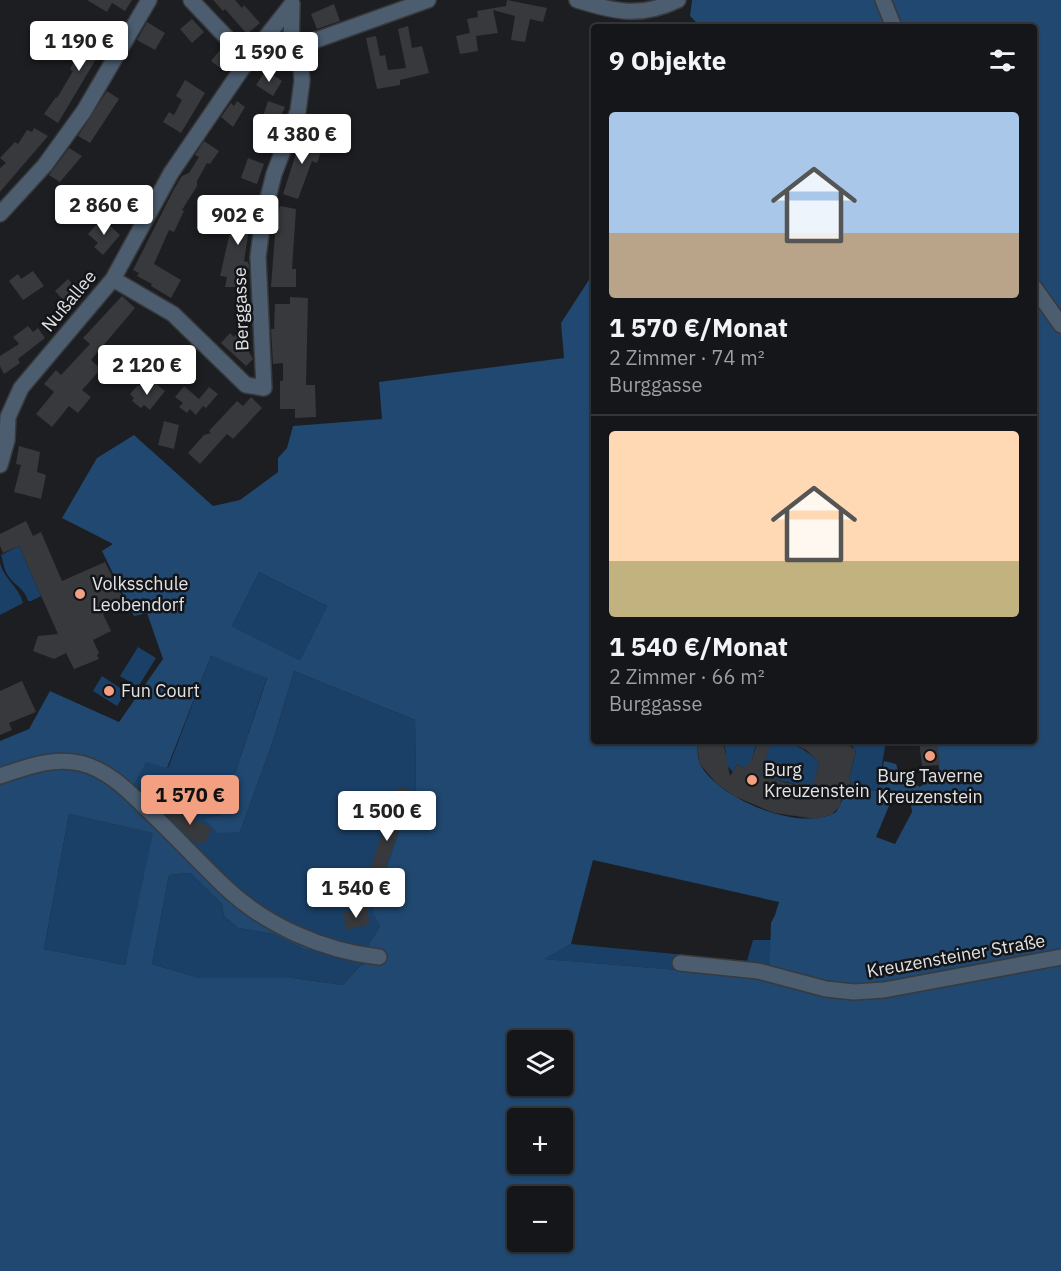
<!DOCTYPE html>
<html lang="de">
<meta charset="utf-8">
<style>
body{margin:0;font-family:"IBM Plex Sans",sans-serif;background:#222326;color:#f1f3f6;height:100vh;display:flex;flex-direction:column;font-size:22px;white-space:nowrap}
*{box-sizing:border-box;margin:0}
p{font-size:20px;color:#9d9fa2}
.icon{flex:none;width:33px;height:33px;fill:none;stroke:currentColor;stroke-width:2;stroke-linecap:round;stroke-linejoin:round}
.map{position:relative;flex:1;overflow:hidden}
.panel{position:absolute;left:591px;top:24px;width:446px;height:720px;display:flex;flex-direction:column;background:#151619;border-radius:6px;box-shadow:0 2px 4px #0004,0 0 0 2px #343538}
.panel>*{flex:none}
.tools{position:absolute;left:507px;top:1030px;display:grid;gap:12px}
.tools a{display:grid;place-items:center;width:66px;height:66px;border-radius:6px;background:#151619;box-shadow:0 2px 4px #0004,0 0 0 2px #343538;font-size:30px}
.price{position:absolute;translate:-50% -51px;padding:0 14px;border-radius:6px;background:#fff;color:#222;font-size:20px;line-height:39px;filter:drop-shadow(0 2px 3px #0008)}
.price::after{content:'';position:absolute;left:50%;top:36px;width:18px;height:14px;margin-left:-9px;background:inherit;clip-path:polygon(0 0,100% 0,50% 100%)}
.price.active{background:#f2a081;color:#111}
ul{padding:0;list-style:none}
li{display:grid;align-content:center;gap:12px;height:318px;padding:0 18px}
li+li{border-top:2px solid #343538}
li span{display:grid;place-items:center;height:186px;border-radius:6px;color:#555}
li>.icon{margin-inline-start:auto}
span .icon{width:108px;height:108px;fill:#fffc;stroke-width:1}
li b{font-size:26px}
h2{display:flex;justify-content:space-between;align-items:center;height:72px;padding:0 18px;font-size:26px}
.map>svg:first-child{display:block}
.green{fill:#1b4067}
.forest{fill:#204870;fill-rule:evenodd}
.building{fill:#37393c}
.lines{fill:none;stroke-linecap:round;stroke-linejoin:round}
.minor-casing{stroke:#383a3c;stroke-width:18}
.minor{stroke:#4c5d70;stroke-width:15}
.poi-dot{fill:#f2a081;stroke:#131518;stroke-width:2}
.labels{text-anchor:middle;stroke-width:5;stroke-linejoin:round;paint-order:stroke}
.street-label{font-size:18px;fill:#e1e3e4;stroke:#131518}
.poi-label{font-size:18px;fill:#e1e3e4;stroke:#131518;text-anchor:start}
</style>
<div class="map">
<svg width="1061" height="1271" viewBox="0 0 1061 1271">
<rect width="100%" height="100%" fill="#1c1e21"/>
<path class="green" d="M19 546 41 596 31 601H28C25 588 13 585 7 574 4 569 3 561 1 555Z
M0 563C4 579 19 587 23 603L0 615Z
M259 572 327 606 300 660 232 626Z
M138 647 156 658 138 687 120 676Z
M211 656 267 677 221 815 240 832 274 738 294 671 415 720 416 791 372 910 380 926 365 951 366 963 359 967 343 985 293 978H200L152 964 169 875 190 873 222 904 224 916 238 928 273 934 304 949 272 929 132 789 146 761 168 768Z
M102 676 126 692 117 706 93 691Z
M713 741H757L751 763 744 769 738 764 733 772 717 755 726 753 724 742 714 743Z
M773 741C792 741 805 749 819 762L813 787C796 784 778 781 761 775L770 742Z
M854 741H886L878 789 875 791 850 786 851 781 849 779 856 751 853 747Z
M69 814 154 833 125 965 44 949Z
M753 940H771L769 981 740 975 543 959 571 944 747 961Z"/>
<path class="forest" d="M692 0H1061V1271H0V741L29 729 50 691 119 722 163 659 147 613 134 616 102 551 113 544 62 518 97 458 134 435 213 506 240 500 278 472V458L287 448 293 426 382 419 379 382 564 358 561 323 594 272V741H697C698 748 697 758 700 764 718 799 801 833 836 812L850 786 875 791 878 789 884 761 896 764 899 773 920 787 939 771 937 741H1034V27H701L690 16ZM259 572 327 606 300 660 232 626ZM211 656 267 678 221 815 204 819 218 833 240 832 274 738 294 671 415 720 416 791H413L372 911 380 926 365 951 366 963 359 967 343 985 293 978H200L152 964 169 875 190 873 222 904 224 916 238 928 273 934 304 949 329 951 230 901 132 789 146 762 167 768ZM897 793 910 799 912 812 895 844 876 837 894 794ZM69 814 153 833 125 965 44 949ZM593 860 779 902 775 915 771 923 769 981 740 975 544 959 571 944ZM518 1041H562V1086H518ZM518 1119H562V1164H518ZM518 1197H562V1242H518Z"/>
<path class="building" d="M87 0H132L125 11 112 3 107 12Z
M213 0H235L242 8 244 5 260 23 247 34 225 9 223 11Z
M507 0 547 8 543 22 530 19 525 42 511 40 515 16 493 10 498 33 476 36 478 51 460 54 456 36 470 33 467 19 478 17 477 11 506 6Z
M334 4 340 21 317 29 311 14Z
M192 19 204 32 192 43 180 29Z
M147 22 165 33 155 50 137 40Z
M95 24 111 34 58 123 44 114 56 97 57 98 73 71 70 69Z
M408 26 412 48 422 46 429 73 400 80V85L377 89 366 38 376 36 380 56 385 55 388 70 406 68 398 29Z
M220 50 233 60 224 71 211 61Z
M266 70 282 81 273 96 256 85Z
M185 80 205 93 181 133 163 122 169 112 174 115 182 100 176 96Z
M107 91 119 99 90 143 78 136Z
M237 101 245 107 233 127 221 117 231 103 234 106Z
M268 101 285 107 271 141 266 139 264 144 255 141Z
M34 128 48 136 0 192V168L6 163 0 158 15 142 18 144 27 130 32 132Z
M303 132 316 136 314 144 323 147 317 163 312 161 298 199 283 194Z
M204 141 219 151 210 164 207 163 197 181V186L182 210 184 211 174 232 169 230 154 264 181 280 171 298 151 286 152 284 137 276 139 273 133 270 174 189 182 176 189 173 199 157 195 155Z
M69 148 82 156 60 182 49 175Z
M248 158 264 164 257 184 241 178Z
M238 197 253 203 244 261 248 262 249 266 245 287H225L227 277 220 276Z
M280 206 296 209 292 269H296V287H271L276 222Z
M102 218 120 235 103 255 94 247 98 243 88 234Z
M33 271 44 286 23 300 9 281 18 274 21 279Z
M68 279 83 296 70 308 55 291Z
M122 296 135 308 91 360 101 369 82 390 91 397 78 413 69 406 52 427 36 414 54 392 44 384 56 370 61 375 90 344 83 338Z
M290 297 308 298 306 385H315L316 417 295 418V409H280V381H283V363L273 364 271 329H274L275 304H290Z
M28 326 33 332 38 328 45 338 18 359 20 363 4 374 0 366V356L19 344 13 337Z
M230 333 234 337 236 334 252 348 249 352 253 359 246 366 221 343Z
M155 383 165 391 150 410 144 405 141 408 132 401 134 398 130 394 138 385 143 388 147 384 151 388Z
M184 386 199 399 209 387 218 394 206 408 203 406 196 415 190 409 187 413 179 407 183 403 175 397Z
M251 397 262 408 233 439 227 434 200 464 188 453 204 435 211 433 209 431 237 401 243 406Z
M164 421 179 425 174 449 158 445Z
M19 446 40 452 37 472 46 475 41 499 14 492 21 465 16 464Z
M26 521 33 536 41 532 62 581 105 562 126 604 103 614 111 631 93 640 99 653 97 655 99 659 74 669 66 653 54 659 33 651 38 636 58 634 19 546 3 553 0 546V534Z
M22 681 36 712 9 723 12 730 0 735V691Z
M697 741H723L730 776 738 764 744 769 752 759 758 741H771L761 775 787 783 813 785 819 762 806 750 786 741H842L856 750 849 779 851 780 849 789 846 788 839 807 831 815 816 819 774 813 734 796 717 784 699 763Z
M919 741H937L940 765 922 766Z
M398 787 413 791 375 898 361 895Z
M167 806 212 828 204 844 193 841 165 813Z
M366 907 370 924 346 930 343 913Z"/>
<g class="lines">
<defs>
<path id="minor" d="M191 0 248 60C262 50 274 46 291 49L428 0
M577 0C615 12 640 18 678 0
M883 0 894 27
M0 214 45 165 84 111 149 0
M113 279 173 314 246 385 264 388 258 257 263 218 274 174 298 111 302 81 301 64 291 49 292 4
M1034 287 1061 325
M0 465 7 440 8 417 21 388 113 279 171 173 248 60 292 4
M0 776C27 767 51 757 80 763 110 770 132 795 153 815 177 838 200 863 224 886 265 925 323 951 379 957
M680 963 758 971 826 989 854 992 884 990 1061 957"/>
</defs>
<use href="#minor" class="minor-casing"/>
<use href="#minor" class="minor"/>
</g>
<g class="poi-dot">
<circle cx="80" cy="594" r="6"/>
<circle cx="109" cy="691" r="6"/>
<circle cx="930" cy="756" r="6"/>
<circle cx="752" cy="780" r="6"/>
</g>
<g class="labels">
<g class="street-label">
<text transform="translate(69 301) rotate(-50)" y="6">Nußallee</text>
<text transform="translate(241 309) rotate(-92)" y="6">Berggasse</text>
<text transform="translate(956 956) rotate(-10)" y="6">Kreuzensteiner Straße</text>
</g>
<g class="poi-label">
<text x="92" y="590">Volksschule<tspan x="92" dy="21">Leobendorf</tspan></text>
<text x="121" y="697">Fun Court</text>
<text x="764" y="776">Burg<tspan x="764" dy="21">Kreuzenstein</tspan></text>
<text x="930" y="782" text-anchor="middle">Burg Taverne<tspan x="930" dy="21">Kreuzenstein</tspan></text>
</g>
</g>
</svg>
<div class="tools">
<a><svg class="icon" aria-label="layers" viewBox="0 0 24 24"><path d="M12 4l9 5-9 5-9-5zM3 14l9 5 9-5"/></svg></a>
<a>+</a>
<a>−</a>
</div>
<b class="price" style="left:79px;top:72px">1 190 €</b>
<b class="price" style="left:269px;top:83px">1 590 €</b>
<b class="price" style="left:302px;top:165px">4 380 €</b>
<b class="price" style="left:104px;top:236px">2 860 €</b>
<b class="price" style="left:238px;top:246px">902 €</b>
<b class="price" style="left:147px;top:396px">2 120 €</b>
<b class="price active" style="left:190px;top:826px">1 570 €</b>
<b class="price" style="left:387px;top:842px">1 500 €</b>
<b class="price" style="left:356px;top:919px">1 540 €</b>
<section class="panel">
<h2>9 Objekte<svg class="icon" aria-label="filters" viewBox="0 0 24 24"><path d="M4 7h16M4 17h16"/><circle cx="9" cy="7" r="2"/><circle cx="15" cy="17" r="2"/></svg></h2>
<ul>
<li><span style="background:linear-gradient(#a9c7e8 65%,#b9a48a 0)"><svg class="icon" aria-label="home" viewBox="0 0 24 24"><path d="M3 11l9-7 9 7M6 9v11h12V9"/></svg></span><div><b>1 570 €/Monat</b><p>2 Zimmer · 74 m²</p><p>Burggasse</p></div></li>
<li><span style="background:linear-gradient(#ffd9b3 70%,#c2b280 0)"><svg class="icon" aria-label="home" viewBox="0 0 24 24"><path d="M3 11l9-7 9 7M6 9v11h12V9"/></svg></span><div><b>1 540 €/Monat</b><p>2 Zimmer · 66 m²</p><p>Burggasse</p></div></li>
</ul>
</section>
</div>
